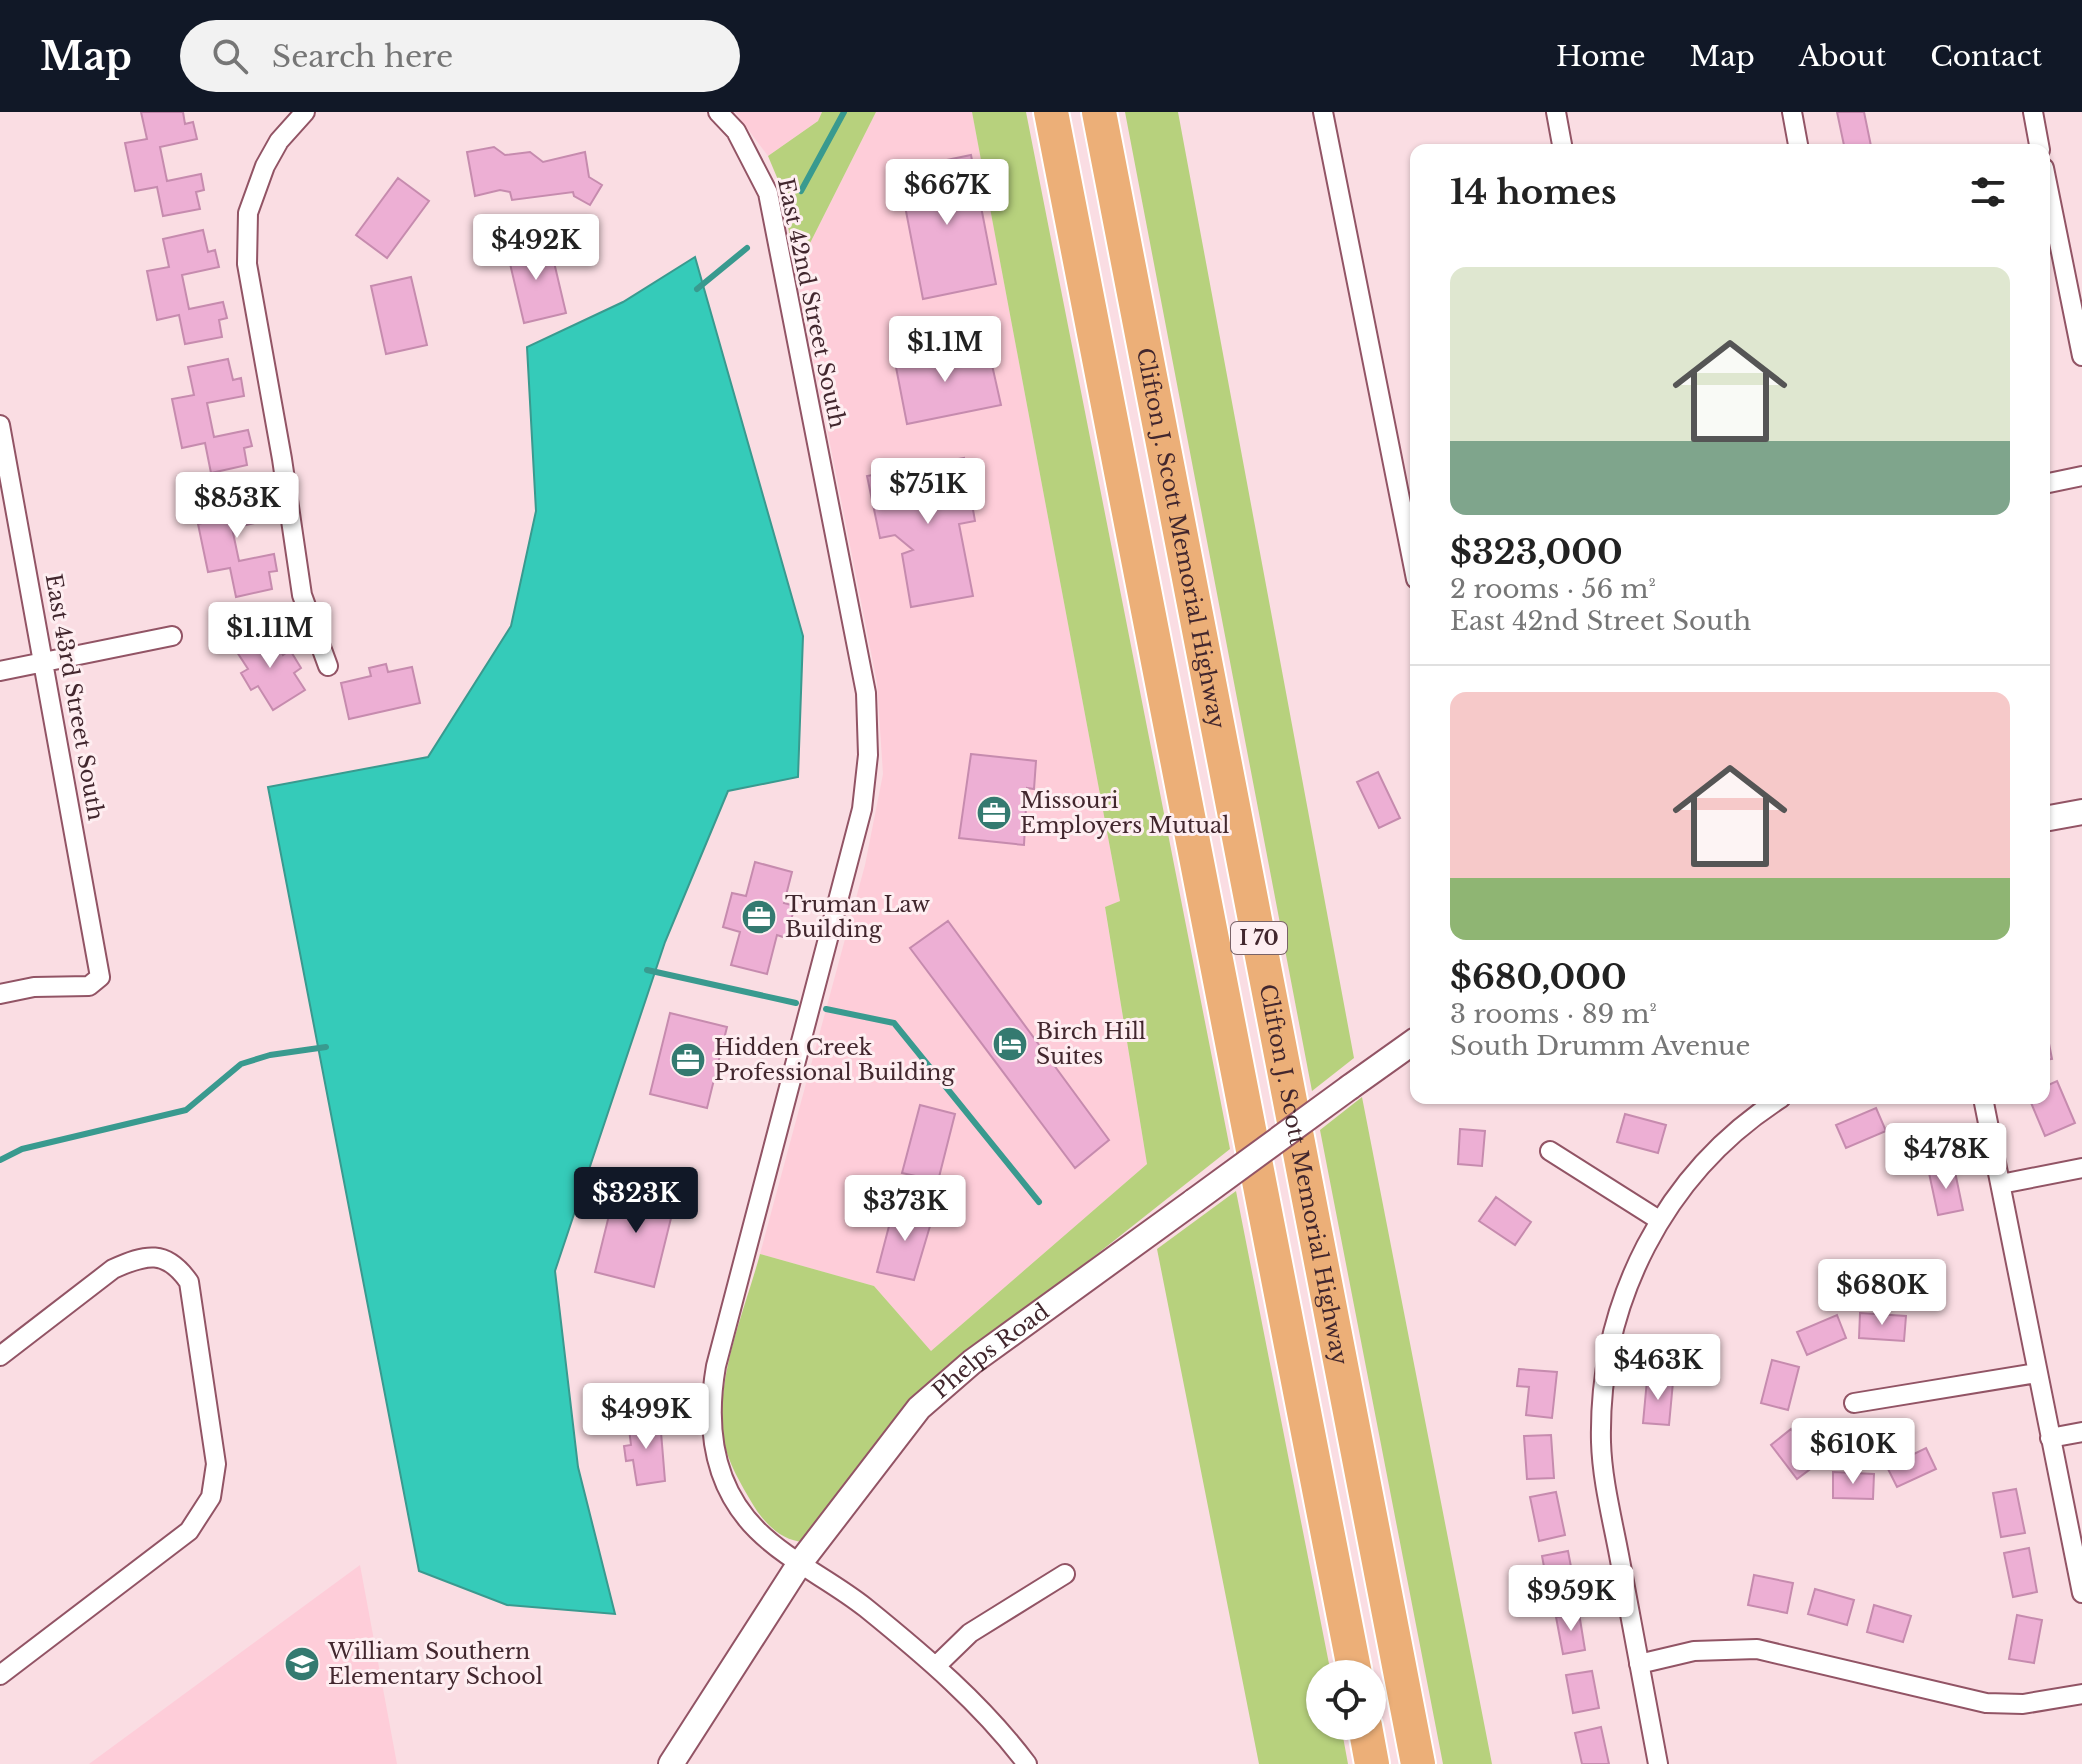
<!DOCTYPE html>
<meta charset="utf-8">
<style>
body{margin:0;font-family:"Libre Baskerville",serif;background:#f2f2f2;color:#222;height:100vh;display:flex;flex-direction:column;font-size:30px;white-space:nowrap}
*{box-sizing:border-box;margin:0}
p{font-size:26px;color:#767676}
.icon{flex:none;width:44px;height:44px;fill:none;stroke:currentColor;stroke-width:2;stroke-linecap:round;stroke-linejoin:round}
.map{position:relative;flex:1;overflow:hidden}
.panel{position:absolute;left:1410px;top:32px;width:640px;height:960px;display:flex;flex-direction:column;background:#fff;border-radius:16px;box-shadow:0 2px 6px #0004}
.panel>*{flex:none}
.tools{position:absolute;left:1306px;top:1548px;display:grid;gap:16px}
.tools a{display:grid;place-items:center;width:80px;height:80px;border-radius:50%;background:#fff;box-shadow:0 2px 6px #0004;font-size:40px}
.price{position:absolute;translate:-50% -68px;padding:0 18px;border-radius:8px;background:#fff;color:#222;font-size:26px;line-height:52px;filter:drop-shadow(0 2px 4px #0008)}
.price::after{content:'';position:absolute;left:50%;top:48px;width:24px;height:18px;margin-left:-12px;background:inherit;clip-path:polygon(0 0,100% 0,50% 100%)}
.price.active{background:#111827;color:#fff}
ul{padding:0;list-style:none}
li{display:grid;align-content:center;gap:16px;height:424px;padding:0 40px}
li+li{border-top:2px solid #e0e0e0}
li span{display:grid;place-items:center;height:248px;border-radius:16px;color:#555}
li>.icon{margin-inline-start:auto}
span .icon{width:144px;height:144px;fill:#fffc;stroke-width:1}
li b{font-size:34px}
h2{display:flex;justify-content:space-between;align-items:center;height:96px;padding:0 40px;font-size:34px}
header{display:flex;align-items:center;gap:48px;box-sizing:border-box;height:112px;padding:0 40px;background:#111827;color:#fff}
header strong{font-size:38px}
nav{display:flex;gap:44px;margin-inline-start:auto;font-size:28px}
.search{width:560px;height:72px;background:#f2f2f2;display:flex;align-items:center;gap:20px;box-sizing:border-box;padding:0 28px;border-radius:44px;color:#767676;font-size:30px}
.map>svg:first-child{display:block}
.built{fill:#fecdd9}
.green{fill:#b7d17d}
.water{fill:#35cbb9;stroke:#399a8f;stroke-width:2}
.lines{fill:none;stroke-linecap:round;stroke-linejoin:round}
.stream{stroke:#399a8f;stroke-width:6}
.building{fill:#edafd4;stroke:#c68bae;stroke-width:2}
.minor-casing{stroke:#925465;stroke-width:22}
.tertiary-casing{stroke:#925465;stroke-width:28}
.motorway-casing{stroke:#fff;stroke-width:38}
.minor{stroke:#fff;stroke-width:18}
.tertiary{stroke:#fff;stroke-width:24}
.motorway{stroke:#ecaf78;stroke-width:34}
.tertiary-bridge-casing{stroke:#925465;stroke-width:28;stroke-linecap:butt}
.tertiary-bridge{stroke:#fff;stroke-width:24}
.labels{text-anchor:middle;stroke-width:6;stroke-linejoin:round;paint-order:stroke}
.shield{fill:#feeef1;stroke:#7a6368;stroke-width:2}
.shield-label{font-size:20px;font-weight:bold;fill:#42272e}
.street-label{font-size:22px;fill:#42272e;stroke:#feeef1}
.poi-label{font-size:22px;fill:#42272e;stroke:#feeef1;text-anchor:start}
</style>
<header>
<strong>Map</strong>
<div class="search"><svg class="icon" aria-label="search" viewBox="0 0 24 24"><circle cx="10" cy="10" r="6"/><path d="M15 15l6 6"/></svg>Search here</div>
<nav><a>Home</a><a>Map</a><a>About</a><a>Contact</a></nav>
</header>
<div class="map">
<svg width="2082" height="1652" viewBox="0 0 2082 1652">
<rect width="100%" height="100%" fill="#fadde3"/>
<path class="built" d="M735 0H822L818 9 768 44Z
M876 0H972L1120 789 1105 796 1147 1052 931 1239 874 1174 760 1142 865 753 883 662 877 571 796 159Z
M360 1453 397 1652H89Z"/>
<path class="green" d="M822 0H876L796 159 781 75 768 44 818 9Z
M972 0H1026L1230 1037 963 1248 804 1430C781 1429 763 1410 752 1391 741 1372 728 1351 724 1329 714 1268 744 1201 760 1142L874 1174 931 1239 1147 1052 1105 795 1120 789Z
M1125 0H1178L1354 946 1312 979Z
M1362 985 1492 1652H1443L1320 1018Z
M1236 1079 1331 1562H1320V1614H1341L1348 1652H1259L1157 1137Z"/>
<path class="water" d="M695 145 803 524 798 665 728 679 665 830 555 1159 578 1355 615 1502 507 1493 419 1459 268 675 428 645 511 514 536 399 527 235 623 190Z"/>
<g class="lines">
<path class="stream" d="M801 79 844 0
M697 177 747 136
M647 858 796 891
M826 897 894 911 1039 1090
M0 1048 22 1037 186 998 241 952 270 943 326 935"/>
</g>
<path class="building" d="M141 0H183L185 12 193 10 197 27 160 35 167 69 201 62 204 78 196 80 200 97 163 104 157 75 135 79 125 31 147 27Z
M1837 0H1864L1871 34 1845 38Z
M494 35 505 43 530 40 543 50 585 40 589 65 602 73 590 93 574 84 573 80 512 88 510 80 500 78 475 84 467 40Z
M971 43 996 172 923 187 898 58Z
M398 66 429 89 387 146 356 123Z
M203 118 208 140 215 138 219 155 182 163 189 197 223 190 227 206 219 208 222 225 185 232 179 203 157 208 147 159 169 155 163 127Z
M549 129 566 201 524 211 507 139Z
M411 165 427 233 386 242 371 174Z
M954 233 957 251 990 244 1001 293 907 312 894 245Z
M228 247 233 268 241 266 244 284 207 291 214 325 248 318 252 334 244 336 247 353 211 361 205 331 182 336 172 287 194 283 188 255Z
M964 346 975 409 959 412 973 484 911 495 902 442 913 438 895 423 880 426 867 364Z
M254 371 258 392 266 391 269 408 232 416 239 449 274 442 277 459 269 460 272 477 236 485 230 456 208 460 198 412 219 407 213 379Z
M267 517 283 543 290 538 301 556 294 561 305 578 273 598 258 574 251 578 241 561 248 557 235 537Z
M386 552 388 560 412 555 420 591 349 607 341 571 371 564 369 556Z
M971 642 1036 649 1034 677 1027 676 1024 733 959 726Z
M1378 660 1400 706 1379 716 1357 670Z
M755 750 792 760 784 791 795 794 786 826 777 823 767 862 731 853 740 820 723 815 732 781 746 784Z
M948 809 1109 1028 1075 1056 910 836Z
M670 901 727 915 707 996 650 982Z
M2044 906 2052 947 2044 948Z
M2057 969 2075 1011 2045 1024 2029 986H2044V975Z
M920 993 955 1002 938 1069 902 1061Z
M1876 996 1886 1019 1846 1036 1836 1013Z
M1625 1002 1666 1013 1658 1041 1617 1030Z
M1460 1017 1485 1019 1482 1054 1458 1052Z
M1954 1055 1963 1098 1938 1103 1929 1061Z
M617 1071 676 1086 654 1175 595 1160Z
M1496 1085 1531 1110 1515 1133 1479 1109Z
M894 1095 933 1104 914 1168 877 1160Z
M1860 1201 1906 1204 1904 1229 1859 1226Z
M1837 1203 1846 1226 1807 1243 1797 1220Z
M1772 1248 1799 1255 1788 1298 1761 1291Z
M1519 1257 1557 1260 1552 1306 1526 1303 1529 1275 1517 1274Z
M1647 1268 1673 1270 1669 1313 1643 1311Z
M654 1305 656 1320H661L665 1369 637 1373 633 1348 626 1349 624 1334 631 1333 628 1309Z
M1791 1317 1817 1352 1797 1367 1771 1333Z
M1551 1323 1554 1366 1527 1367 1524 1324Z
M1926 1336 1936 1357 1897 1375 1887 1355Z
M1833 1360 1874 1362 1873 1387 1833 1386Z
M2016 1377 2025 1421 2001 1425 1993 1381Z
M1556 1380 1565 1423 1539 1429 1530 1385Z
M2029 1436 2037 1480 2013 1485 2004 1441Z
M1568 1439 1576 1481 1550 1487 1542 1444Z
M1754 1463 1793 1471 1787 1501 1748 1493Z
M1815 1477 1854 1488 1847 1513 1808 1502Z
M1874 1493 1911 1504 1903 1530 1867 1520Z
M1579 1501 1585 1538 1563 1542 1556 1505Z
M2017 1503 2042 1508 2034 1551 2009 1547Z
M1592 1559 1599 1596 1573 1601 1566 1563Z
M1601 1615 1609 1652H1582L1575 1621Z"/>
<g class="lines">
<defs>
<path id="minor" d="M305 0 279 29 265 54 248 101 247 152 282 347 302 483 328 554
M718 0 736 19 768 81 866 581 868 643 862 697 716 1254C706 1312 712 1373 757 1418 788 1449 831 1468 866 1496 924 1543 982 1592 1027 1652
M1323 0 1416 467
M1556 0 1563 38
M1792 0 1799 38
M2033 0 2040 38
M2044 56 2082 244
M0 313 100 865 89 874 34 875 0 882
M2044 372 2082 364
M0 559 172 524
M1983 986 2082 1481
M1550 1039 1659 1108
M2001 1072 2082 1056
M0 1244 113 1157C146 1142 166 1137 189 1170L216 1352 211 1385 189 1419 0 1563
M1854 1291 2037 1261
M2050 1326 2082 1320
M1639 1552 1694 1539 1757 1537 1986 1591 2023 1592 2082 1582
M936 1554 970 1521 1065 1462
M1658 1652C1645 1582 1632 1513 1619 1443 1612 1406 1602 1367 1601 1330 1598 1191 1664 1061 1781 986"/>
<g id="tertiary">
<path d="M2044 707 2082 700"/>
<path d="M1350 975 1416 928"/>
<path id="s1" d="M671 1652 800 1451 919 1296 972 1250 1194 1089"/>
</g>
<g id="motorway">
<path d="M1051 0 1355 1562"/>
<path id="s2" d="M1099 0 1418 1652"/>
<path d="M1365 1614 1372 1652"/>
</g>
</defs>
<use href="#minor" class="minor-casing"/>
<use href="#tertiary" class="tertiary-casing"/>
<use href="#motorway" class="motorway-casing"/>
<use href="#minor" class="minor"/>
<use href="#tertiary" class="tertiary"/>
<use href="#motorway" class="motorway"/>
<defs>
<path id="tertiary-bridge" d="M1194 1089 1350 975"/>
</defs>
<use href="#tertiary-bridge" class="tertiary-bridge-casing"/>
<use href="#tertiary-bridge" class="tertiary-bridge"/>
</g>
<defs>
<symbol id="office-disc" viewBox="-11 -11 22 22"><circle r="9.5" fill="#347a70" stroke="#feeef1"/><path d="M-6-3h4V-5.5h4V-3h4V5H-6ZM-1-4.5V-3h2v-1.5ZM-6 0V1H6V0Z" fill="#fff"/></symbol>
<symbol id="hotel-disc" viewBox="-11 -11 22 22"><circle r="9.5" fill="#347a70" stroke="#feeef1"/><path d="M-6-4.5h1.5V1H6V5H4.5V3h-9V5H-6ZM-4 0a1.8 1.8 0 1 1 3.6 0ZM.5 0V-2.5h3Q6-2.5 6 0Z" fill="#fff"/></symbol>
<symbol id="school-disc" viewBox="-11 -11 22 22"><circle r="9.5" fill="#347a70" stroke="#feeef1"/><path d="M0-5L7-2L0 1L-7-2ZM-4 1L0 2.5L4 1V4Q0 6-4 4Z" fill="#fff"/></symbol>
</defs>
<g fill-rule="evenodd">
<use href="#office-disc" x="974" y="681" width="40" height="40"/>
<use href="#office-disc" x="739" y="785" width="40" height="40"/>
<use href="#hotel-disc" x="990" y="912" width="40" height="40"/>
<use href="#office-disc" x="668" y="928" width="40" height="40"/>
<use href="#school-disc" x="282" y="1532" width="40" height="40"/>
</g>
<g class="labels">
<rect class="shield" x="1231" y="810" width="56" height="32" rx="6"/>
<g class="shield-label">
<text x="1259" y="833">I 70</text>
</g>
<g class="street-label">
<text transform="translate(812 191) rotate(78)" y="8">East 42nd Street South</text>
<text dy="8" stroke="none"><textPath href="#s2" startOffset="434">Clifton J. Scott Memorial Highway</textPath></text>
<text transform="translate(75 585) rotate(80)" y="8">East 43rd Street South</text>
<text dy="8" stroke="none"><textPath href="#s2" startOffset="1082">Clifton J. Scott Memorial Highway</textPath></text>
<text dy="8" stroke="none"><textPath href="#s1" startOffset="526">Phelps Road</textPath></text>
</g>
<g class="poi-label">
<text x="1020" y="696">Missouri<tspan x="1020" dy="25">Employers Mutual</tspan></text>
<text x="785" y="800">Truman Law<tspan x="785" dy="25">Building</tspan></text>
<text x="1036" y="927">Birch Hill<tspan x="1036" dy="25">Suites</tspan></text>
<text x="714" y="943">Hidden Creek<tspan x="714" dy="25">Professional Building</tspan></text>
<text x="328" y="1547">William Southern<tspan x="328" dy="25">Elementary School</tspan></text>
</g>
</g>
</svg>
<div class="tools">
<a><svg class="icon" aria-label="locate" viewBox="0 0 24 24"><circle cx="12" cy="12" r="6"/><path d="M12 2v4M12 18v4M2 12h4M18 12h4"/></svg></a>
</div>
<b class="price" style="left:947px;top:115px">$667K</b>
<b class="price" style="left:536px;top:170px">$492K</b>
<b class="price" style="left:945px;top:272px">$1.1M</b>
<b class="price" style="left:928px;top:414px">$751K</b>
<b class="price" style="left:237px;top:428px">$853K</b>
<b class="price" style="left:270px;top:558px">$1.11M</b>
<b class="price" style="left:1946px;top:1079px">$478K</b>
<b class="price active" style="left:636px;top:1123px">$323K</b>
<b class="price" style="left:905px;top:1131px">$373K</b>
<b class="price" style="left:1882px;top:1215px">$680K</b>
<b class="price" style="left:1658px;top:1290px">$463K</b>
<b class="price" style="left:646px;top:1339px">$499K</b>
<b class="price" style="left:1853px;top:1374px">$610K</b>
<b class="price" style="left:1571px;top:1521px">$959K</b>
<section class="panel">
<h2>14 homes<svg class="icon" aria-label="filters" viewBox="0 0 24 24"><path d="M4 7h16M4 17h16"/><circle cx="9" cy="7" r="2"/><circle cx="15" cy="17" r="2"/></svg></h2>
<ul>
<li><span style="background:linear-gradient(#dfe7d0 70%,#7fa58c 0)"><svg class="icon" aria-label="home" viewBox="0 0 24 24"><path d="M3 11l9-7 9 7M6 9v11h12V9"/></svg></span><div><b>$323,000</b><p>2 rooms · 56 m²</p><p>East 42nd Street South</p></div></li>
<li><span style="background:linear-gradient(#f6c9c9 75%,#8fb573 0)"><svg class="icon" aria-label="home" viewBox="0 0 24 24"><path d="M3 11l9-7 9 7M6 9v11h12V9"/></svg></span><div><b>$680,000</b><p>3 rooms · 89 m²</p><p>South Drumm Avenue</p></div></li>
</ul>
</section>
</div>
